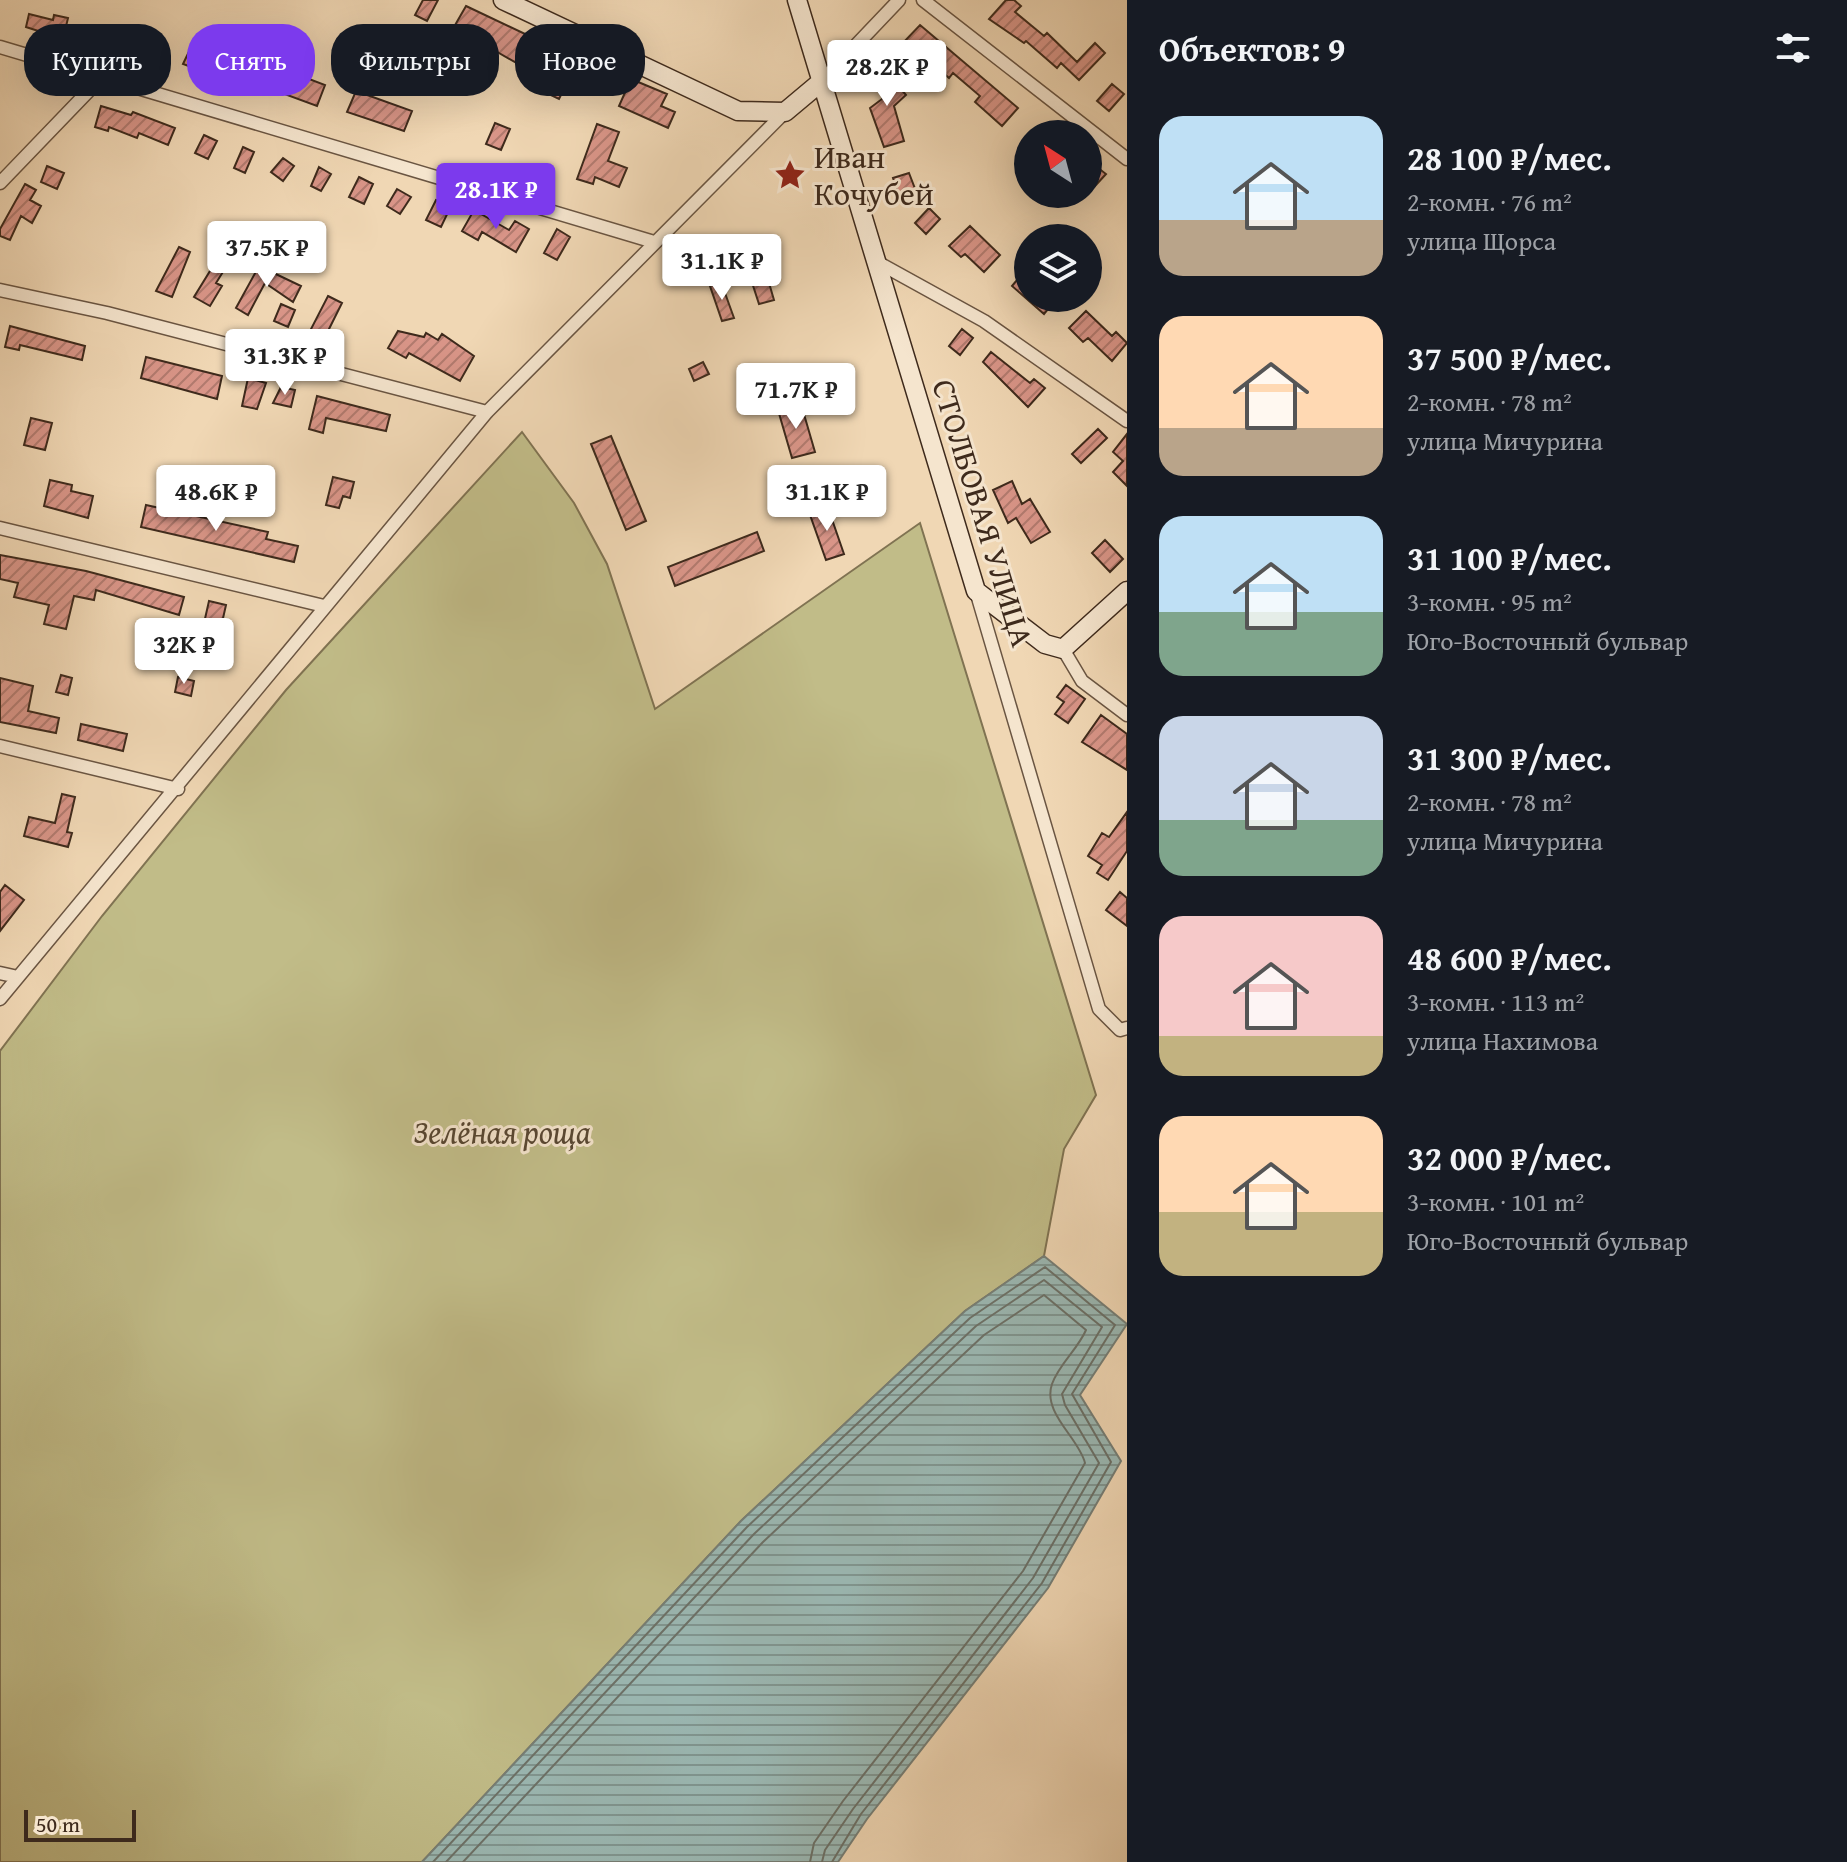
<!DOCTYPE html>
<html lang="ru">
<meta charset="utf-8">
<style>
body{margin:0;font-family:"Gentium Book Plus",serif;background:#242831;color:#f1f3f6;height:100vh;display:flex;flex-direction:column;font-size:30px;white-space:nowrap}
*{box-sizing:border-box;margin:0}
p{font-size:26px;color:#9ea1a6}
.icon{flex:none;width:44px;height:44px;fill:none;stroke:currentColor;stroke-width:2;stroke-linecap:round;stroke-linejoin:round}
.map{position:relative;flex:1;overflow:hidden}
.drawer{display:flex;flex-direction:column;background:#171b24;width:720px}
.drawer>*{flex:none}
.top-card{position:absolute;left:24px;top:24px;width:760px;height:72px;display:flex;gap:16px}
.needle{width:52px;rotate:324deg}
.controls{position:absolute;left:1014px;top:120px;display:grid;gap:16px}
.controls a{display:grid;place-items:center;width:88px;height:88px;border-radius:50%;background:#171b24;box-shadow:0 8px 32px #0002;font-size:40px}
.scale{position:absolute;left:24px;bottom:20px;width:112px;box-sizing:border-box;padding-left:8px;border:4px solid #3e2a1c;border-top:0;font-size:22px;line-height:28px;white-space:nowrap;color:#3e2a1c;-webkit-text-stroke:6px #f5e5ce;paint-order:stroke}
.price{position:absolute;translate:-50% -68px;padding:0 18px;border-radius:8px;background:#fff;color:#222;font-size:26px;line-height:52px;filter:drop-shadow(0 2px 4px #0008)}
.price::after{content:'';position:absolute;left:50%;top:48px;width:24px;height:18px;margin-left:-12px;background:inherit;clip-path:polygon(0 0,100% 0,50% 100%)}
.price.current{background:#7c3aed;color:#fff}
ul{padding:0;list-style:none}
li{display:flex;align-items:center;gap:24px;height:200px;padding:0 32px}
li span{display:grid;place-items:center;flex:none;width:224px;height:160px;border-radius:24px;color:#555}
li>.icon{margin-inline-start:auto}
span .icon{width:96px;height:96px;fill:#fffc;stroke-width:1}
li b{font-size:34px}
h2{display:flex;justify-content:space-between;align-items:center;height:96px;padding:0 32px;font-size:34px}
.tag{padding:0 28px;border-radius:32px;background:#171b24;box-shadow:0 8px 32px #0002;font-size:28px;line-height:72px}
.tag.current{background:#7c3aed;color:#fff}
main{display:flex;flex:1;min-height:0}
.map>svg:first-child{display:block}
.green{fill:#c1bc88;stroke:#807352;stroke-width:2}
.water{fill:url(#water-rules);stroke:#767f77;stroke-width:2}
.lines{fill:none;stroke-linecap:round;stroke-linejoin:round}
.shore{stroke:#6c7168;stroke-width:2}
.building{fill:url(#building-hatch);stroke:#3e2a1c;stroke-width:2}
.street-casing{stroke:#6a5542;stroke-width:15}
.secondary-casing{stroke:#3e2a1c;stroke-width:21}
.street{stroke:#f5e5ce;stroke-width:12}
.secondary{stroke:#f5e5ce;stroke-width:18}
.labels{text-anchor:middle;stroke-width:6;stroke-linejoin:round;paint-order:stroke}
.poi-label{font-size:32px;fill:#3e2a1c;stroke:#f5e5ce;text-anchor:start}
.street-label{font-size:32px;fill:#3e2a1c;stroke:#f5e5ce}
.park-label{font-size:32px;font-style:italic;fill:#584732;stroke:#f5e5ce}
</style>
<main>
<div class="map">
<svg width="1127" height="1862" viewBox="0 0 1127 1862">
<defs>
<pattern id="water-rules" width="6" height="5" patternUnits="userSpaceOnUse" patternTransform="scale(2)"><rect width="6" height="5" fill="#9bb8b3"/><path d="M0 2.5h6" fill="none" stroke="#809691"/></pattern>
<pattern id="building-hatch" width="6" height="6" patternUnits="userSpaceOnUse" patternTransform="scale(2)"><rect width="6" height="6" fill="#d99588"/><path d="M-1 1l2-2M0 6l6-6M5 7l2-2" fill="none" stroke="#b17a6e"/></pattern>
</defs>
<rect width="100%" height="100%" fill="#f0d7b4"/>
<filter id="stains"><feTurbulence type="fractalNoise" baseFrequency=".0025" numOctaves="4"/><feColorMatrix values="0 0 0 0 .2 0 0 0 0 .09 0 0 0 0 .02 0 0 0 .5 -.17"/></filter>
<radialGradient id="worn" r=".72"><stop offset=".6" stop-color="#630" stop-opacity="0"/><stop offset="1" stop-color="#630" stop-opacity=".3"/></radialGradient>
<path class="green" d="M522 432 574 503 607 564 655 709 920 523 1096 1095 1064 1149 1044 1256 965 1311 741 1521 422 1862H0V1051L102 916 286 690Z"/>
<path class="water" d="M1044 1256 1127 1324 1080 1395 1121 1461 1048 1588 867 1819 838 1862H422L741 1521 965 1311Z"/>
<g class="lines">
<path class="shore" d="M433 1862 747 1527 970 1318 1045 1267 1115 1325 1072 1394 1111 1462 1042 1583 861 1814 832 1862
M446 1862 754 1534 976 1326 1044 1280 1102 1327 1062 1394 1065 1405 1099 1463 1033 1578 853 1809 825 1850 822 1862
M463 1862 763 1542 984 1335 1044 1295 1086 1330C1078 1349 1059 1364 1052 1384 1042 1413 1079 1438 1085 1463L1023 1571 843 1801 814 1843 810 1862"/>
</g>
<path class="building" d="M423 0H438L427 21 415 15Z
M1006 0H1014L1021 6 1015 12 1044 36 1047 33 1077 62 1095 43 1105 53 1079 80 1061 63 1057 68 1026 41 1024 43 989 19Z
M466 6 542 42 533 57 571 75 559 99 534 87 539 76 454 27Z
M29 14 53 20 54 15 68 18 63 39 26 27Z
M920 25 1018 108 1002 126 975 102 980 96 953 73 949 78 924 56 920 61 902 44Z
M194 41 208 47 204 55 235 66 229 81 183 64Z
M593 61 607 67 598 85 584 78Z
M881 65 906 95 894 106 904 141 884 147 870 108 886 96 868 78Z
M275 66 325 85 317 106 268 88Z
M631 79 667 94 661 106 675 112 668 128 619 106Z
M1112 84 1124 94 1109 111 1097 101Z
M356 91 412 111 404 131 347 112Z
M101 106 131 115 133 112 175 128 168 145 139 133 137 138 109 127 108 131 95 127Z
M495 123 510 129 501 150 486 144Z
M597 124 619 132 608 161 627 168 619 187 595 177 593 184 577 179Z
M204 135 217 141 208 159 195 153Z
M243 147 254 152 245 173 234 168Z
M283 158 294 166 283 181 271 172Z
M1088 160 1106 174 1095 186 1088 179Z
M47 166 64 173 57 189 41 182Z
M319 167 331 174 321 191 311 186Z
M909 173 917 194 900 200 893 178Z
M359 177 373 184 364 204 349 197Z
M25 184 36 190 30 200 41 206 32 223 21 216 10 240 0 236V229Z
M397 189 411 197 400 214 387 206Z
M436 200 451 206 441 227 426 220Z
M929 208 940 219 926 234 915 223Z
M474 210 509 230 515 221 529 229 516 252 482 232 478 240 462 231Z
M970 226 1000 255 984 272 965 254 961 257 949 246Z
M557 229 570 237 557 260 544 253Z
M226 245 236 251 216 283 222 286 210 306 194 297Z
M179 247 190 252 172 297 156 291Z
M762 259 774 300 759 304 746 264Z
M259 266 301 286 293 302 265 283 248 315 236 308Z
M1028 267V298H1057L1044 314 1012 286Z
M721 282 734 318 722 321 710 286Z
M328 296 342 303 325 337 311 329Z
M281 304 295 310 288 327 274 321Z
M1086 311 1112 336 1116 332 1127 343 1112 361 1088 338 1083 342 1069 328Z
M10 326 85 346 82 360 20 345 19 350 5 347Z
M962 329 973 338 960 355 949 346Z
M398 331 424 337 426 333 438 340 442 334 474 356 460 381 409 353 406 358 388 348Z
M991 352 1030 383 1034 379 1045 388 1028 407 983 362Z
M146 357 222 376 217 399 141 378Z
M703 362 709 374 694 381 689 369Z
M248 378 266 383 257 409 242 406Z
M281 387 295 390 291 407 273 403Z
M317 396 390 415 386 431 326 418 323 433 309 429Z
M801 404 815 452 792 458 778 410Z
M31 418 52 423 45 450 24 445Z
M1098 429 1107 438 1081 463 1072 454Z
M1127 434V486L1113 472 1123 461 1113 452Z
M611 436 646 521 626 530 591 444Z
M333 477 354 482 350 498 343 496 339 508 326 505Z
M50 480 72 485 71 491 93 496 88 518 44 506Z
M1012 481 1022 504 1030 499 1050 532 1031 543 1016 518 1008 523 993 490Z
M146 505 268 532 266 539 298 546 294 562 141 527Z
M827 505 844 554 826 560 809 512Z
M757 532 764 551 675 586 668 567Z
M1105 540 1123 559 1110 572 1092 553Z
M0 555 86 571 184 597 179 615 96 590 94 600 74 596 66 629 44 624 49 605 14 597 18 583 0 579Z
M209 601 226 605 219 636 202 632Z
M61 675 72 678 68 695 56 692Z
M178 677 194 681 191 696 175 692Z
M0 678 33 686 28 711 59 718 56 733 0 722Z
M1066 685 1085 699 1068 723 1055 714 1064 702 1057 697Z
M1101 715 1127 734V770L1082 742Z
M81 724 127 734 123 751 78 740Z
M62 794 75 797 67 832 72 833 68 847 24 836 29 817 55 823Z
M1127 812V851L1108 880 1097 873 1102 865 1088 856 1102 833 1109 837Z
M5 885 24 900 0 931V892Z
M1120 892 1127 898V926L1106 910Z"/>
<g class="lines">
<defs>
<path id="street" d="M923 0 1127 159
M0 47 654 242
M822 81 899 0
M0 183 103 76
M877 262 984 321 1127 421
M0 290 107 313 487 412
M0 528 324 606
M976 591 1099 1009 1120 1030 1127 1028
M1063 649 1082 681 1127 715
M0 746 178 789
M0 973 18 977
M0 999 487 412 785 112"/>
<path id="secondary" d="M503 0 738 111 785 112 822 81
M797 0 976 591 1045 644 1063 649 1127 591"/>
</defs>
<use href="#street" class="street-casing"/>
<use href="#secondary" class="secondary-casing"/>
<use href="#street" class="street"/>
<use href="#secondary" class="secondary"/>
</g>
<defs>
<symbol id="sight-bare" viewBox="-9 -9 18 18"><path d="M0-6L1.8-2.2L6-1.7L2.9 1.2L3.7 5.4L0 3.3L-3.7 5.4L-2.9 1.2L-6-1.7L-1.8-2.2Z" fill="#8f2418" stroke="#f5e5ce" stroke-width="2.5" paint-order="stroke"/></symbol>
</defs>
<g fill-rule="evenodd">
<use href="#sight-bare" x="768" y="153" width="44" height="44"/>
</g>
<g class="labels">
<g class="poi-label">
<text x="814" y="168">Иван<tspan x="814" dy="37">Кочубей</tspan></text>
</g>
<g class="street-label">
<text transform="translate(983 513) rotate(73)" y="11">СТОЛБОВАЯ УЛИЦА</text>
</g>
<g class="park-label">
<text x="502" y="1143">Зелёная роща</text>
</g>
</g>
<rect width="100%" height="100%" filter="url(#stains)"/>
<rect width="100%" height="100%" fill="url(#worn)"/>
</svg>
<div class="controls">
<a><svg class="needle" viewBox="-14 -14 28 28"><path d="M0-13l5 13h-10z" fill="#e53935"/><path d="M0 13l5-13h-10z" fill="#9ea1a6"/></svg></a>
<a><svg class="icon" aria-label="layers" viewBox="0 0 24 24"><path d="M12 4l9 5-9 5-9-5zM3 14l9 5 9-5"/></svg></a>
</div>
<div class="scale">50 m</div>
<b class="price" style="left:887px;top:108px">28.2K ₽</b>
<b class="price current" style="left:496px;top:231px">28.1K ₽</b>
<b class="price" style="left:267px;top:289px">37.5K ₽</b>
<b class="price" style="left:722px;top:302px">31.1K ₽</b>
<b class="price" style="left:285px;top:397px">31.3K ₽</b>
<b class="price" style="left:796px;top:431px">71.7K ₽</b>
<b class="price" style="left:216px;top:533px">48.6K ₽</b>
<b class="price" style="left:827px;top:533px">31.1K ₽</b>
<b class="price" style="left:184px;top:686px">32K ₽</b>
<div class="top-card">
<a class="tag">Купить</a>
<a class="tag current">Снять</a>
<a class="tag">Фильтры</a>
<a class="tag">Новое</a>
</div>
</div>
<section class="drawer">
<h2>Объектов: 9<svg class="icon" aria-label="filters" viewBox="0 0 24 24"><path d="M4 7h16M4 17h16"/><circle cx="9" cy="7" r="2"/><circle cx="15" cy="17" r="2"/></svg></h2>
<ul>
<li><span style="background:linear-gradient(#bfe0f5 65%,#b9a48a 0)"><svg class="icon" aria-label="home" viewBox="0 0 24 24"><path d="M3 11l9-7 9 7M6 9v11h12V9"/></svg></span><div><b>28 100 ₽/мес.</b><p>2-комн. · 76 m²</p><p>улица Щорса</p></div></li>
<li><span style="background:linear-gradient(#ffd9b3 70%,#b9a48a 0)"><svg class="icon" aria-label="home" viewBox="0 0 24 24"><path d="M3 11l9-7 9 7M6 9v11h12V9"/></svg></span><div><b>37 500 ₽/мес.</b><p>2-комн. · 78 m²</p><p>улица Мичурина</p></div></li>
<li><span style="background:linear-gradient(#bfe0f5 60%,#7fa58c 0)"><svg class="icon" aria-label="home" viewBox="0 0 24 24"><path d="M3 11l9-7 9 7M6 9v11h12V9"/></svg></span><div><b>31 100 ₽/мес.</b><p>3-комн. · 95 m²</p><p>Юго-Восточный бульвар</p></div></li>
<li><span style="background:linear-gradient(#c9d6e8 65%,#7fa58c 0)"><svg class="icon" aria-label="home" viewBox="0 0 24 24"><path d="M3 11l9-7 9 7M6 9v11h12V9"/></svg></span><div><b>31 300 ₽/мес.</b><p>2-комн. · 78 m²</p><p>улица Мичурина</p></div></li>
<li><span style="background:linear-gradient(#f6c9c9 75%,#c2b280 0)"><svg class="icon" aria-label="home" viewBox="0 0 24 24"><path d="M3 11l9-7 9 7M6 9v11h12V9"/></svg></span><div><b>48 600 ₽/мес.</b><p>3-комн. · 113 m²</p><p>улица Нахимова</p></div></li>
<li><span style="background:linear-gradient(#ffd9b3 60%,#c2b280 0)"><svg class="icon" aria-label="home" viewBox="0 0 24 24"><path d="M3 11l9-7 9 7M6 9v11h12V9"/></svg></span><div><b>32 000 ₽/мес.</b><p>3-комн. · 101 m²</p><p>Юго-Восточный бульвар</p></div></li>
</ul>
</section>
</main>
